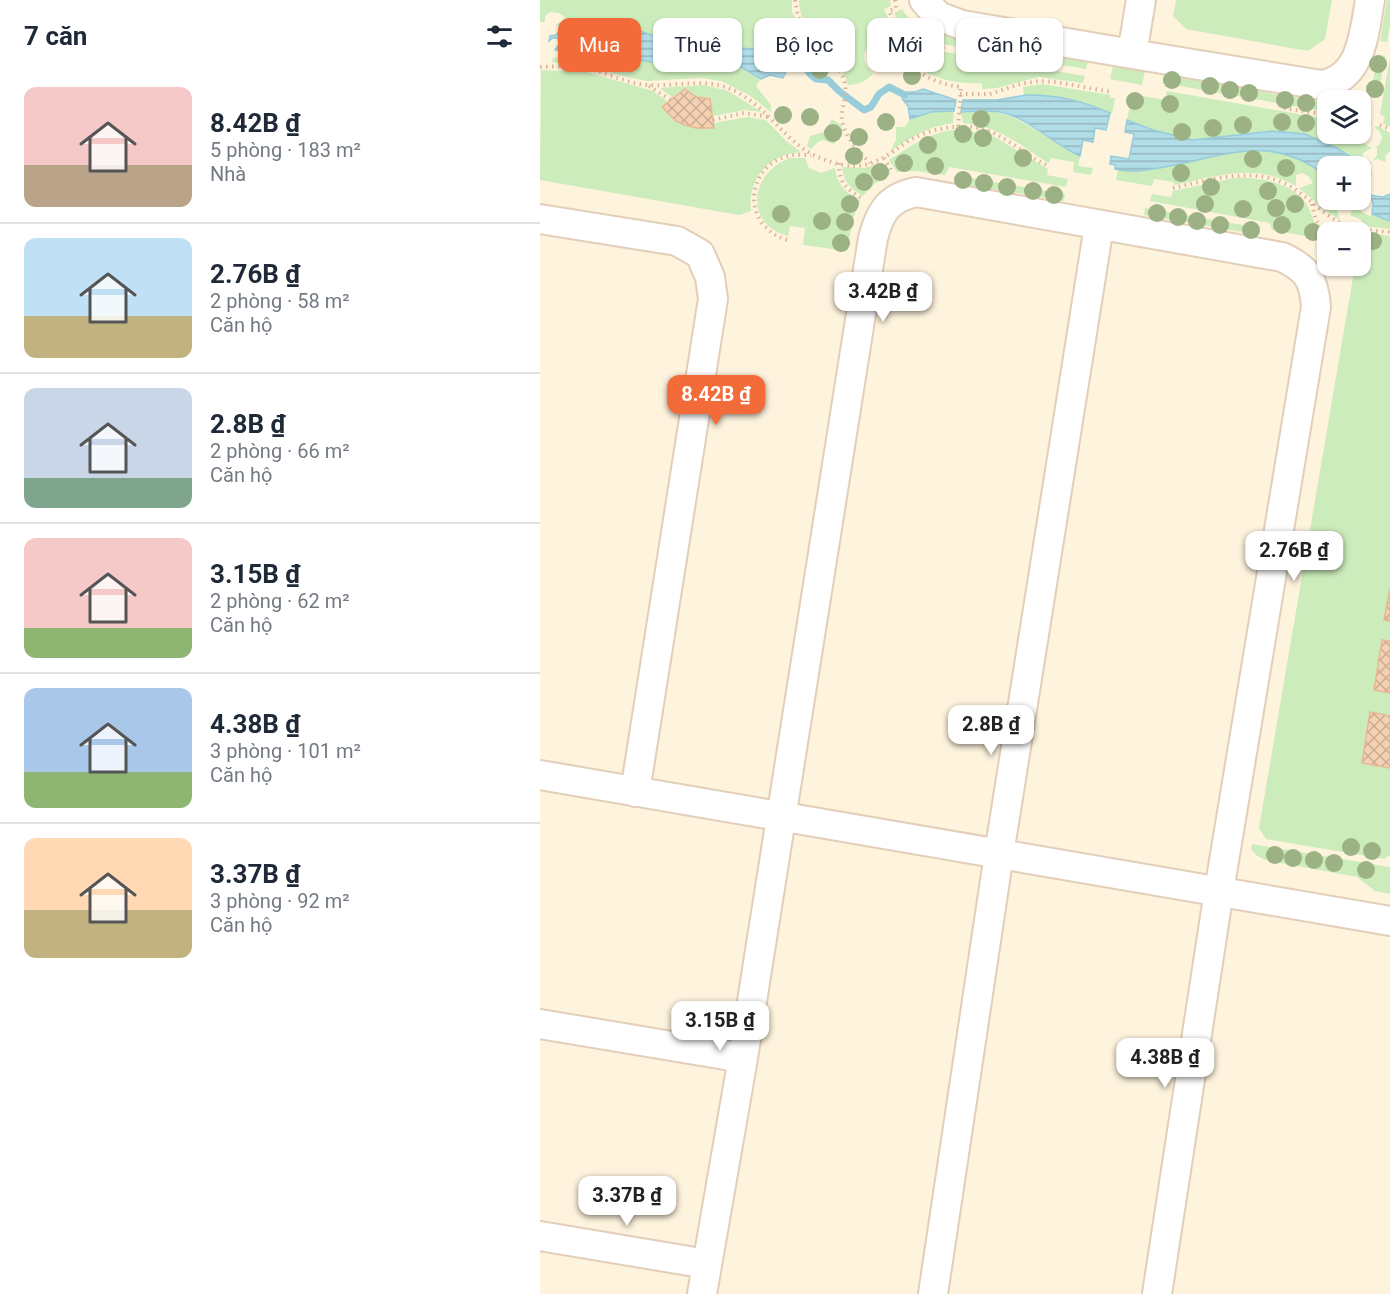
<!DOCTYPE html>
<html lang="vi">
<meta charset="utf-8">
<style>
body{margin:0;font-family:Roboto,sans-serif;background:#f6f6f7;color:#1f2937;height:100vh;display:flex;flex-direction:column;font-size:22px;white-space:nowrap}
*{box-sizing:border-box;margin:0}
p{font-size:20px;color:#747a83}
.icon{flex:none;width:33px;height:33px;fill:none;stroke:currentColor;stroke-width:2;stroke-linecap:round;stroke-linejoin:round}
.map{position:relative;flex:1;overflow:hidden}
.sheet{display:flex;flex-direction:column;background:#fff;width:540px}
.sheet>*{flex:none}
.top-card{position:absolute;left:18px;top:18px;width:570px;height:54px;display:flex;gap:12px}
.tools{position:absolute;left:777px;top:90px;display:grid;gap:12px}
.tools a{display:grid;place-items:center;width:54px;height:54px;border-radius:12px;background:#fff;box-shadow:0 2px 4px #0004;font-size:30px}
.price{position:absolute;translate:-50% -51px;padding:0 14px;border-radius:12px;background:#fff;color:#222;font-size:20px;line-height:39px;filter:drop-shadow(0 2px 3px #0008)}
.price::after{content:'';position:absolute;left:50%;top:36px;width:18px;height:14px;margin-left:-9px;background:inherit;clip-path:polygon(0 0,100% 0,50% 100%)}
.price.current{background:#f26b38;color:#fff}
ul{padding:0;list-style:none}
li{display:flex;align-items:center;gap:18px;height:150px;padding:0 24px}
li+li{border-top:2px solid #e0e1e3}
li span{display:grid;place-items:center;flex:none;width:168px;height:120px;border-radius:12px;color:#555}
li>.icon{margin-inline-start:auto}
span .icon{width:72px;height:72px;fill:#fffc;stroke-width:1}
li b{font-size:26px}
h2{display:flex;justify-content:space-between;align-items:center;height:72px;padding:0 24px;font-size:26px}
.chip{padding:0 21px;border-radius:12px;background:#fff;box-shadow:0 2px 4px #0004;font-size:21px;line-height:54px}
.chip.current{background:#f26b38;color:#fff}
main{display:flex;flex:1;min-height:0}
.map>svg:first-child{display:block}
.grass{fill:#cdecbb}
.water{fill:url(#water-rules);stroke:#97cddb;stroke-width:1.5}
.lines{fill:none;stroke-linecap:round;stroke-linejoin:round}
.stream{stroke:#97cddb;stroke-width:7}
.building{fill:url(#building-cross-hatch);stroke:#e9b892;stroke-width:1.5}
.minor-casing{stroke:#e2ceb9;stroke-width:32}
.path{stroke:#d9b497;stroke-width:4;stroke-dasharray:1.5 4.5;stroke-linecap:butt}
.minor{stroke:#fff;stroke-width:28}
.tree{fill:#9cb284}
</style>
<main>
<section class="sheet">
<h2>7 căn<svg class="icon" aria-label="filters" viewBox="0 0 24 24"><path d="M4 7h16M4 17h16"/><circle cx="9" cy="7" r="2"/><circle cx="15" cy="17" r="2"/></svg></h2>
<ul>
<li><span style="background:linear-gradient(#f6c9c9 65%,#b9a48a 0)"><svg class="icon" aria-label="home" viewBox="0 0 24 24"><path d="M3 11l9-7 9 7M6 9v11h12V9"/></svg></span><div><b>8.42B ₫</b><p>5 phòng · 183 m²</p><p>Nhà</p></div></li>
<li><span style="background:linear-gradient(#bfe0f5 65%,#c2b280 0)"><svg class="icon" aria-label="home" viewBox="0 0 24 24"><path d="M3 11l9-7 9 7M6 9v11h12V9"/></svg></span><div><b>2.76B ₫</b><p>2 phòng · 58 m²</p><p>Căn hộ</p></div></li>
<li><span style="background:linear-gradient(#c9d6e8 75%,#7fa58c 0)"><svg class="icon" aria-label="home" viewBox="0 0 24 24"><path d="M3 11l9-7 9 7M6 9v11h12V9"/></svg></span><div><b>2.8B ₫</b><p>2 phòng · 66 m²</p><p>Căn hộ</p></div></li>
<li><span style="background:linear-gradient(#f6c9c9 75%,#8fb573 0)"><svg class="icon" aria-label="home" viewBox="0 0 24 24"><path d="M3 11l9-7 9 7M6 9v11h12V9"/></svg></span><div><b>3.15B ₫</b><p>2 phòng · 62 m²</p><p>Căn hộ</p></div></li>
<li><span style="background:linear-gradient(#a9c7e8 70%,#8fb573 0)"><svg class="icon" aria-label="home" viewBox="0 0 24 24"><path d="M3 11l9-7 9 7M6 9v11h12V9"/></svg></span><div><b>4.38B ₫</b><p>3 phòng · 101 m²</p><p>Căn hộ</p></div></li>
<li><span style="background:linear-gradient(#ffd9b3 60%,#c2b280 0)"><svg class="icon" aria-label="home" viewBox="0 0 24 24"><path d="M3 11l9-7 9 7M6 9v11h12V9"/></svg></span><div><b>3.37B ₫</b><p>3 phòng · 92 m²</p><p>Căn hộ</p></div></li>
</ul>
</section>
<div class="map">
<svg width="850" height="1294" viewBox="0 0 850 1294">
<defs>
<pattern id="water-rules" width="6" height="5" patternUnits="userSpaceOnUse" patternTransform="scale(1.5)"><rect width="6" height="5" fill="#b1dde8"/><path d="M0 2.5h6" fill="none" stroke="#95b6be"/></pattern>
<pattern id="building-cross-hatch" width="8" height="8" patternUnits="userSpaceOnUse" patternTransform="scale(1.5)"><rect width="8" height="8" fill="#f5d1b3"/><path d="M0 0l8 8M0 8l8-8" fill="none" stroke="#cbac93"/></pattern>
</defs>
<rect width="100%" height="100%" fill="#fef3dd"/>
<path class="grass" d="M0 0H252V12L260 27C253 36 254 46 257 57L254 56 250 60C217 41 173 50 136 43 117 39 99 27 79 25 59 23 39 31 19 31L20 27 15 25 21 22 25 17 19 13 10 12 5 16V22H0Z
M259 0H350L351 6 344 9 349 20 351 37C328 41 314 55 333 74 326 81 318 85 308 85L302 68 291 57C299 35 273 33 264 20 260 14 259 7 259 0Z
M636 0H792L785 39 768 51 646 29 633 16Z
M847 0H850V26L847 42 840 41Z
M362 9 371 22 388 32 548 61 546 69 391 42C375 36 362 28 354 13Z
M356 29 368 40 388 49 545 76 543 83 498 77 457 88 442 89V83C415 85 377 76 362 52 358 45 357 37 356 29Z
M47 48 110 62 187 63 201 67 221 79 216 86 231 105V112L209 95 181 81 162 78 107 81 82 76 49 65 12 62 13 58 19 57 21 54 15 50Z
M838 55 845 56 838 98 830 97Z
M850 58V127L843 123 845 117 840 114Z
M573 66 605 71 602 85 570 79Z
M1 70 47 72 113 91 128 102 122 107C135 123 153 130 174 128V123L207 117 226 120 246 141 261 152C229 154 207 178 211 211L199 215 0 180Z
M624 75 787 103V112L623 83Z
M502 84 570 95V98H575L572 114C544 102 514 92 484 96L483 87Z
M164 85 188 91 222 112 205 110 173 116 169 99 156 97 145 89 133 98 120 88Z
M627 91 787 119 788 134H817L823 143 832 148 823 153V160L828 163 832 162 828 168 805 152 726 131 653 140 613 130 587 120 592 94 625 100Z
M400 110 414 111 413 123C388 127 370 137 350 152L356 140V127H365L370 119Z
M448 111C484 115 508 142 540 156L538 166 553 168 551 175 533 172 534 162 511 158 509 163 505 161C476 142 459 127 423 123L421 112Z
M292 119 301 125 303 131 294 144 283 140 278 142 271 149 267 146 270 136 284 132Z
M838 126 850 133V151L845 156 846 162 838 159 833 161 837 155V147H834L839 145 842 138 840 132 834 127Z
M412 130 436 132 455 137 508 169 507 175 528 179 526 187 409 167 405 175 376 171 357 172 349 160C370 147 386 134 412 130Z
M720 149C745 152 767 161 787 177L788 200H802L797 209 800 220 785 210 759 188 773 183 768 176 762 173 756 175V186C713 162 679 176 634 185V182L614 179 612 186 576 180 578 170H606L703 151Z
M251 158H265L269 168 281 173 295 168C297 185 306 192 320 201L313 219 307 251 263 245 265 228 250 226 248 236C203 224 210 171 251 158Z
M342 163 351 174 334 184 323 196C311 189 303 182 302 167L325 168Z
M419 176 525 194 524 201 418 183Z
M694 178C717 176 754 183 767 205 774 217 773 229 787 235V240L732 230 730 223 610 201 612 194 631 197 633 191Z
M815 204 822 212 830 216 832 214 850 221V229L824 226 821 220 810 215Z
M605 208 720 228 719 235 604 215Z
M824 232 850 236V855L844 859 726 839 719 828 815 266H820L821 240Z
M712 844 850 867V894L835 891 817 877 725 860 716 855 711 849Z"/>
<path class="water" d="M65 25C89 23 109 36 132 42 172 52 214 40 251 61L243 78 230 75 221 79 201 67 187 63 110 62 47 48 15 50 19 44 18 38H13L9 41 10 36 16 35 19 31 38 30Z
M383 89 416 100 414 111 391 112 370 119 368 106 362 99 367 92H375Z
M486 95C516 94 543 101 570 113L566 130 555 128 553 142 543 140 540 156C512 144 490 118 460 112 447 110 434 111 421 112L423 100H457Z
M587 120 613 130 653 140 733 131 765 134 797 148 828 168 827 171 831 174 821 178 820 166H788L787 177C733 132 686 156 625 167 608 170 592 173 575 169V165L570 164 571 156 589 159 594 134 585 132Z
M850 194V221L832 214 833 203 829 195 843 197Z"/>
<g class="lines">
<path class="stream" d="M251 61 257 57 271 75 276 79 288 80 299 91 324 110 331 107 339 94 349 87 365 95"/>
</g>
<path class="building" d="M145 89 156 97 170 99 174 128H156L145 125 136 121 122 107Z
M850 589V621L844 620Z
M842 640 850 641V693L834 690Z
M830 712 850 716V768L822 763Z"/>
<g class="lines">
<defs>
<path id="minor" d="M384 0 398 16 422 25 592 54
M601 0 592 54 781 85C822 79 824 33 830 0
M0 219 137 241 160 254 170 277 173 299 95 792
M0 775 850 921
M0 1024 203 1058
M0 1236 167 1264
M162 1294 203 1058 333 238C340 212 348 198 376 192L742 257C768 269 774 280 776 307L679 891 617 1294
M393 1294 459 854 559 226"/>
</defs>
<use href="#minor" class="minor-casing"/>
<path class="path" d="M255 0 258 17 265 27
M355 0 356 8 349 11C361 35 380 44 406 49
M353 20C349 59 386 83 421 87L418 127
M281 56C298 63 308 78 305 97 304 105 301 112 302 120 305 137 318 151 330 163
M0 67C17 66 34 66 50 69 69 74 87 83 107 85 139 87 167 76 197 92 240 116 248 155 304 165 333 170 348 154 370 140 388 130 412 125 432 127 466 132 480 154 509 166
M109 86 131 100
M420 94H450L480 84 499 81 516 82 571 92
M744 108 788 115
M173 120 204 113 229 117
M820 121 832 123
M840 125 850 129
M344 158 353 173
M299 163C298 183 308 190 323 199
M633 188C674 179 718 164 756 190 773 202 787 217 806 226
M772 204C775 217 776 227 789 232
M824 230 850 232
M247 240C200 225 206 166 248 156 255 154 264 155 271 155"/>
<use href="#minor" class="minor"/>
</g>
<g class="tree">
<circle cx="284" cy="46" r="9"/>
<circle cx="348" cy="56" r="9"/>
<circle cx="838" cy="64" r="9"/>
<circle cx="280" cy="70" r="9"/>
<circle cx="372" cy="76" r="9"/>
<circle cx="632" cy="80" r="9"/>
<circle cx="670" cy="86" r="9"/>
<circle cx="835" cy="89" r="9"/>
<circle cx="690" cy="90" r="9"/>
<circle cx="709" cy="93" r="9"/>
<circle cx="745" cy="100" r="9"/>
<circle cx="595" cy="101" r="9"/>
<circle cx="766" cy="103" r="9"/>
<circle cx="630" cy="104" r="9"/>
<circle cx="243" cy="115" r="9"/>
<circle cx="270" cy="117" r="9"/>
<circle cx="441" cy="119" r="9"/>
<circle cx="346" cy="122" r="9"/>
<circle cx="742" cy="122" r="9"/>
<circle cx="766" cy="123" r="9"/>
<circle cx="703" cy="125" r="9"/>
<circle cx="673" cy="128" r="9"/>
<circle cx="642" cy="132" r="9"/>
<circle cx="293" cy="133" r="9"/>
<circle cx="423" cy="134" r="9"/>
<circle cx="319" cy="137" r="9"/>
<circle cx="443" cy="138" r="9"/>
<circle cx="388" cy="145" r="9"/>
<circle cx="314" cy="156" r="9"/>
<circle cx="483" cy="158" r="9"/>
<circle cx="713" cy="159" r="9"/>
<circle cx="364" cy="163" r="9"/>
<circle cx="395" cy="166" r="9"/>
<circle cx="746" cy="168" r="9"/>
<circle cx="340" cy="172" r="9"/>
<circle cx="641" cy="173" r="9"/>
<circle cx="423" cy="180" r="9"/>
<circle cx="324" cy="182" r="9"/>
<circle cx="444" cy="183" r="9"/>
<circle cx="467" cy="187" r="9"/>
<circle cx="671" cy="187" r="9"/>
<circle cx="493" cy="191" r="9"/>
<circle cx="728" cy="191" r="9"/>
<circle cx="514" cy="195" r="9"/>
<circle cx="310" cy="204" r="9"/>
<circle cx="665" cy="204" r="9"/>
<circle cx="755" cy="204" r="9"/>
<circle cx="736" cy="208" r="9"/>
<circle cx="703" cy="209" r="9"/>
<circle cx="617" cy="213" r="9"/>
<circle cx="241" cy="214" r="9"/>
<circle cx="638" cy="217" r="9"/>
<circle cx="282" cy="221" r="9"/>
<circle cx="657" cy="221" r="9"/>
<circle cx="305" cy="222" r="9"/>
<circle cx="680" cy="225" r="9"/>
<circle cx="742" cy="225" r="9"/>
<circle cx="711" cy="230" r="9"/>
<circle cx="773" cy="232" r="9"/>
<circle cx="833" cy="241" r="9"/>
<circle cx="301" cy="243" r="9"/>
<circle cx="811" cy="847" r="9"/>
<circle cx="832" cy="851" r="9"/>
<circle cx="735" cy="855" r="9"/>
<circle cx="753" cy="858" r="9"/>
<circle cx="774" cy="860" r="9"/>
<circle cx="794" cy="863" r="9"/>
<circle cx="826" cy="870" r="9"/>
</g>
</svg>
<div class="tools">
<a><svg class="icon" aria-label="layers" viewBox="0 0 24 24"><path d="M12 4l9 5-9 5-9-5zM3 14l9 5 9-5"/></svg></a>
<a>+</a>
<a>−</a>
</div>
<b class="price" style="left:343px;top:323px">3.42B ₫</b>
<b class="price current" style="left:176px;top:426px">8.42B ₫</b>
<b class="price" style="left:754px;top:582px">2.76B ₫</b>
<b class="price" style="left:451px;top:756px">2.8B ₫</b>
<b class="price" style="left:180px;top:1052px">3.15B ₫</b>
<b class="price" style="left:625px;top:1089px">4.38B ₫</b>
<b class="price" style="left:87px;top:1227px">3.37B ₫</b>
<div class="top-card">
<a class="chip current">Mua</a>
<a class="chip">Thuê</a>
<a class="chip">Bộ lọc</a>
<a class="chip">Mới</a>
<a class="chip">Căn hộ</a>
</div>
</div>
</main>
